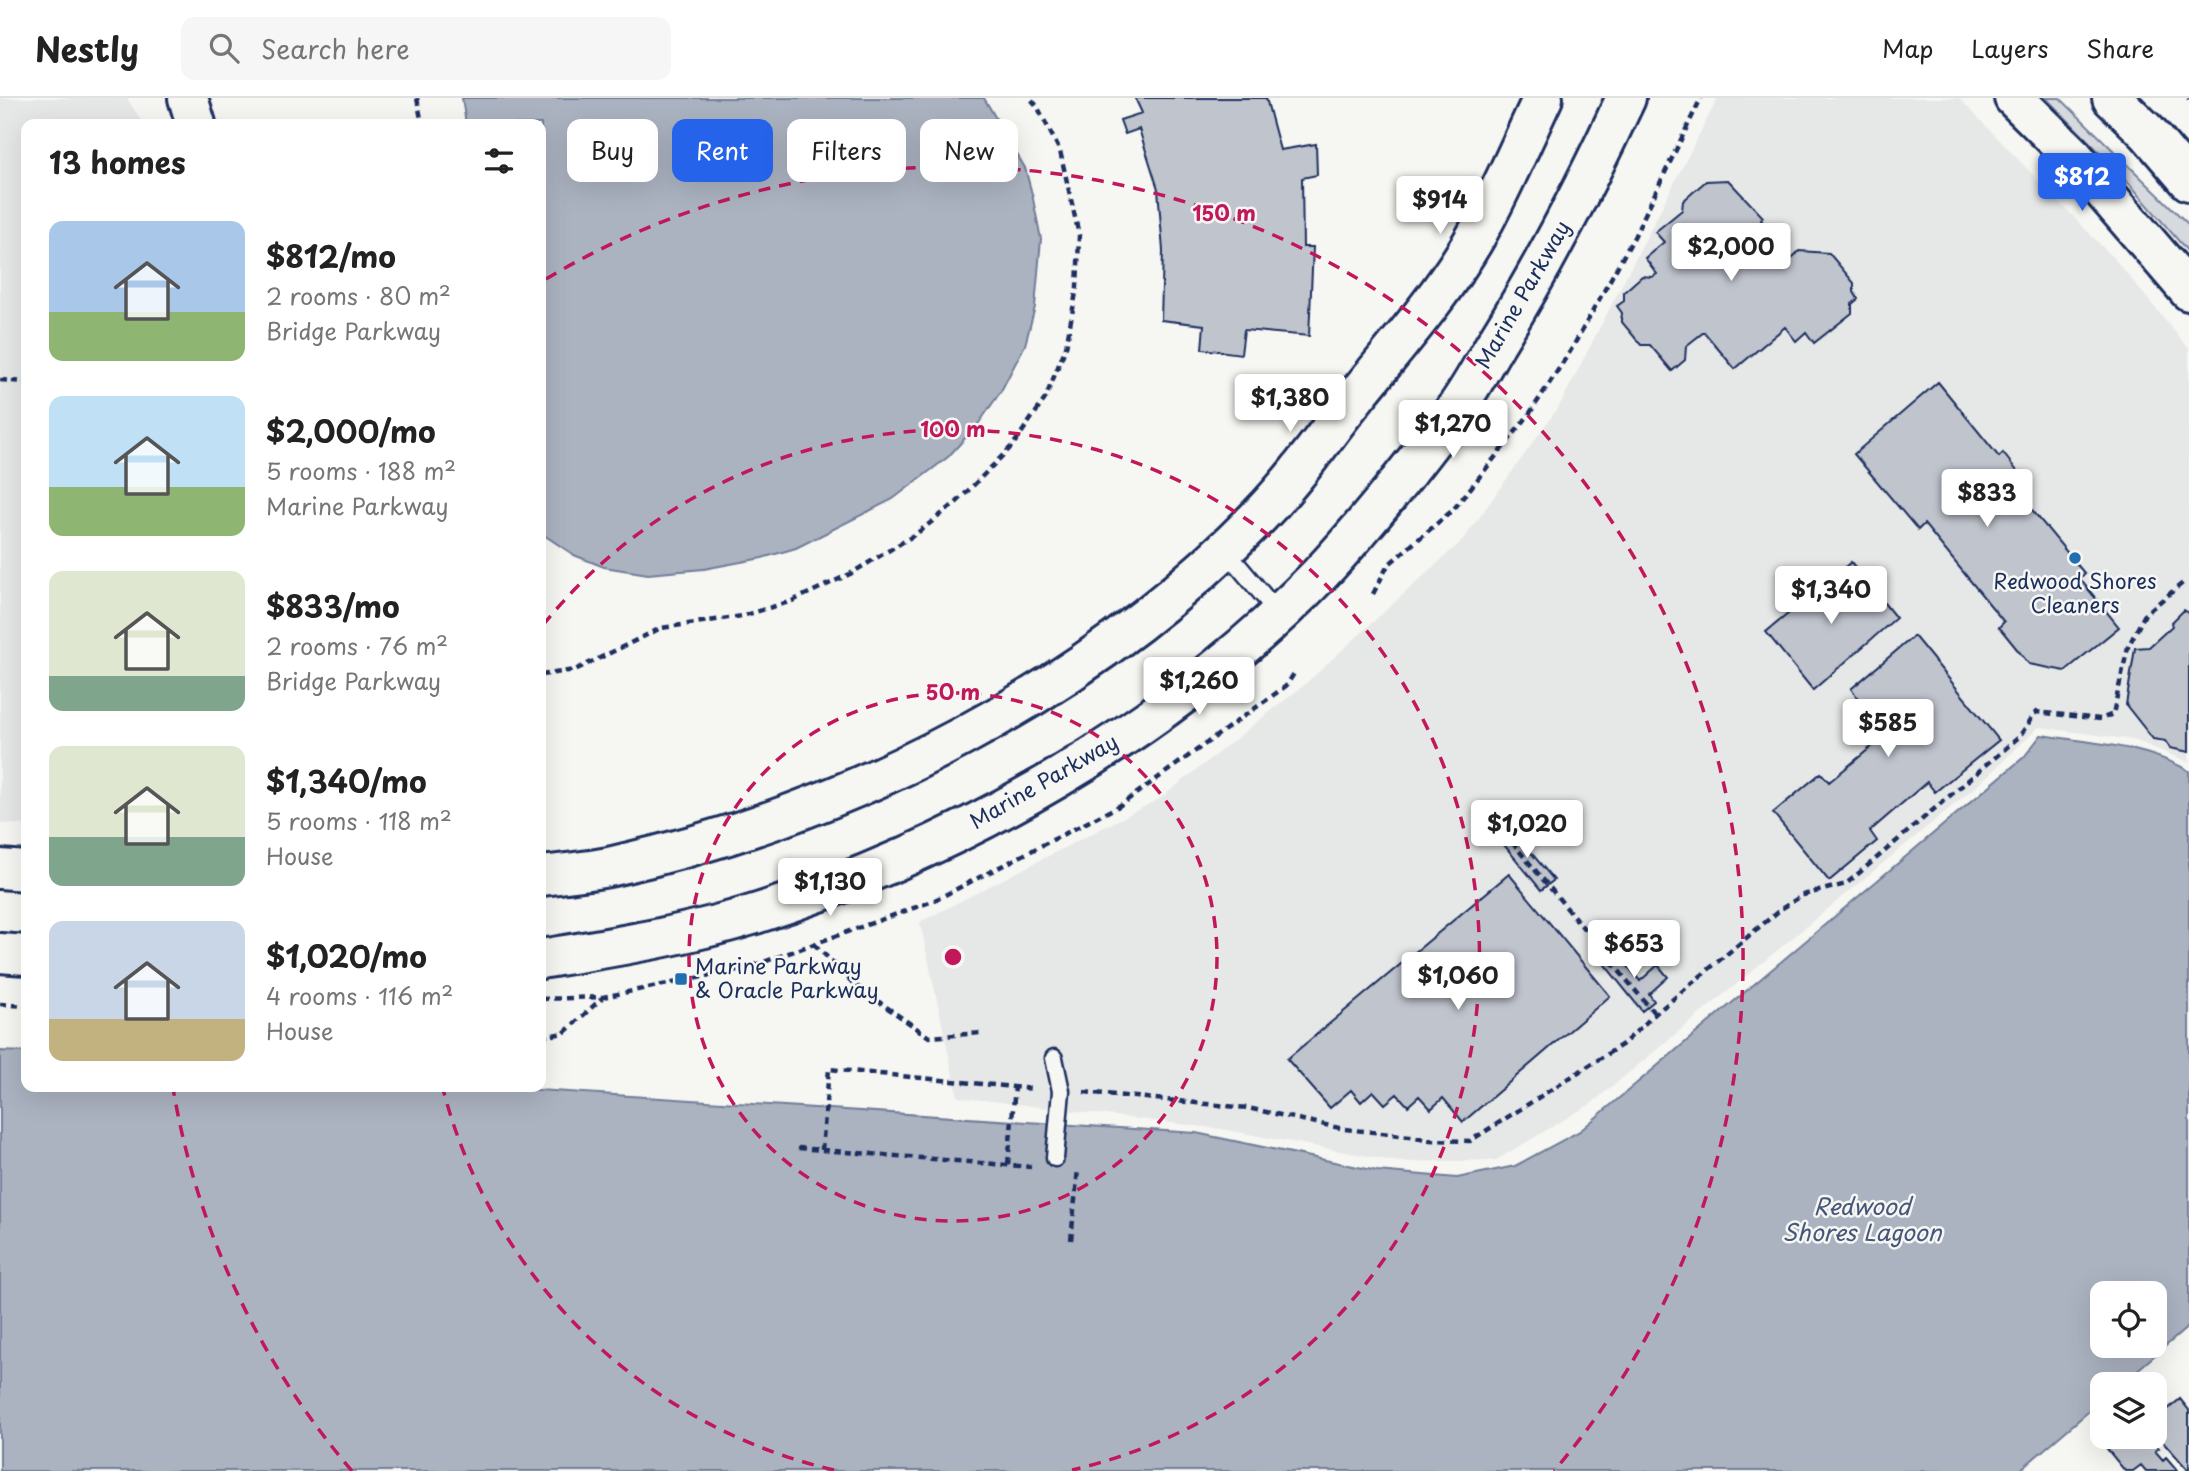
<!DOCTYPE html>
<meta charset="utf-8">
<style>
body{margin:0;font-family:"Playpen Sans",sans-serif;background:#f6f6f6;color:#222;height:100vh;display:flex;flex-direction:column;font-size:26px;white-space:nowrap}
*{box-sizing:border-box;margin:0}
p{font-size:23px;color:#767676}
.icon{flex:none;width:38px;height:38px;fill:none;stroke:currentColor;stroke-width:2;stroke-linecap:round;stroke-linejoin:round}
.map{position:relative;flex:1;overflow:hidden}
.sheet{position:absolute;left:21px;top:21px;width:525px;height:973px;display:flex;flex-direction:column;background:#fff;border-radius:14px;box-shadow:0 7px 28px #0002}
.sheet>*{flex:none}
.banner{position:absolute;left:567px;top:21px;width:665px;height:63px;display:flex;gap:14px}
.controls{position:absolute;left:2090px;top:1183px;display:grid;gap:14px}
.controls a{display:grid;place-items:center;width:77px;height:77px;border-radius:14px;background:#fff;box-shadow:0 7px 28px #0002;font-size:35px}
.price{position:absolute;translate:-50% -60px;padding:0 16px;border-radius:7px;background:#fff;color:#222;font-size:23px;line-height:46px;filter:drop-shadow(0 2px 4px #0008)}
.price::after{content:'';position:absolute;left:50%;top:42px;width:21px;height:16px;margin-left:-10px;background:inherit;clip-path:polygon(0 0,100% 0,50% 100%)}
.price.active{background:#2563eb;color:#fff}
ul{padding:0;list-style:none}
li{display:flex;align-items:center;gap:21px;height:175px;padding:0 28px}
li span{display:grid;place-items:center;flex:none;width:196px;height:140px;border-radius:14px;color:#555}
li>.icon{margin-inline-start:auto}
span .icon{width:84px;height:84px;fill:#fffc;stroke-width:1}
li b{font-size:30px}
h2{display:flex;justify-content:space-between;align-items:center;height:84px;padding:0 28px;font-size:30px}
.tag{padding:0 24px;border-radius:14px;background:#fff;box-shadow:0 7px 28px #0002;font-size:24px;line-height:63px}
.tag.active{background:#2563eb;color:#fff}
header{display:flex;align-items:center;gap:42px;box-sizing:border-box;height:98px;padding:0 35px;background:#fff;border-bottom:2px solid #e0e0e0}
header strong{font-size:33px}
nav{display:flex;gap:38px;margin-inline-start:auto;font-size:24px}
.search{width:490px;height:63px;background:#f6f6f6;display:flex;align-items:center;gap:18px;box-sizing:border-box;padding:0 24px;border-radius:14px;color:#767676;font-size:26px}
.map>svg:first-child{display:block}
.built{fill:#e6e7e7}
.green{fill:#d6d9dd;stroke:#78849e;stroke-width:2}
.water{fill:#abb2c0;stroke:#717e99;stroke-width:2;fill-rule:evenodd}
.building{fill:#c0c4cd;stroke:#1b2f5e;stroke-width:2}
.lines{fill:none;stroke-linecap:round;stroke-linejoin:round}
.service-casing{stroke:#1b2f5e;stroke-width:21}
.tertiary-casing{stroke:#1b2f5e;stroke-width:44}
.secondary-casing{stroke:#1b2f5e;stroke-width:44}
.path{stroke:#1b2f5e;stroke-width:4.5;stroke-dasharray:7 5;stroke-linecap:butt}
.service{stroke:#f6f6f2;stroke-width:16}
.tertiary{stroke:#f6f6f2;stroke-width:38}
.secondary{stroke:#f6f6f2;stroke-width:38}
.ring{fill:none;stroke:#c2185b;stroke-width:3.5;stroke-dasharray:12 9}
.poi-dot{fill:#1f6fb2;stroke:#f6f6f2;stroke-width:2.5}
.labels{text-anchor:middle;stroke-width:5;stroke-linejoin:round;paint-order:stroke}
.street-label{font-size:21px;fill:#1b2f5e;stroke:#f6f6f2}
.poi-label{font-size:21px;fill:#1b2f5e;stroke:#f6f6f2}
.water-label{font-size:23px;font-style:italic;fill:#46567b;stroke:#f6f6f2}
.centre{fill:#c2185b;stroke:#f6f6f2;stroke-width:3.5}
.ring-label{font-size:21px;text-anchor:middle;font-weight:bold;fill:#c2185b;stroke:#f6f6f2;stroke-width:5;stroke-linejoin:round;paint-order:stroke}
</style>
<header>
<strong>Nestly</strong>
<div class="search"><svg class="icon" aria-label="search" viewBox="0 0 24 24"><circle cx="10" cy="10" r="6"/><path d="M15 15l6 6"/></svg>Search here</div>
<nav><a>Map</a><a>Layers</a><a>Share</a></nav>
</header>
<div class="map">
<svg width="2189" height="1373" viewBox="0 0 2189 1373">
<rect width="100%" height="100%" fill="#f6f6f2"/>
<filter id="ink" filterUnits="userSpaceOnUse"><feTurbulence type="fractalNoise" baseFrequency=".0143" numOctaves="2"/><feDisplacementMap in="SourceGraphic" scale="14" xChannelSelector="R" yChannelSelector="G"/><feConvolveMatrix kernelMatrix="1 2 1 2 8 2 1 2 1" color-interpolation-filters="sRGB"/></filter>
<g filter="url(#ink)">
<path class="built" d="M0 0H127L143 26H26V727L0 725Z
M1718 0H1959L2117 164 2189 251V664L2134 642 2039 629 1978 687 1592 1005 1496 1062 1399 1064 1221 1031 958 999 920 824 1161 700 1304 587 1463 442 1560 307Z"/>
<path class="green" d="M2046 0H2060L2189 127V155L2122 77Z"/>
<path class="water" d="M462 0H984L1025 70 1032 96 1041 141 1035 209 1025 247 1001 293 979 325 948 359 893 401 796 450 762 460 704 471 648 476 604 469 574 457 541 435V26H466Z
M2041 637C2089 644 2147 648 2189 673V1228L2121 1286H2102V1302L2019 1373H0V953L26 954V989H493L1196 1035 1377 1073 1457 1080 1515 1068 1580 1033 2024 659ZM2102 1195H2154V1248H2102Z"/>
<path class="building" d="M1135 0H1266L1280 52 1316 46 1317 77 1302 80 1303 149H1313L1309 238 1244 232 1241 256 1202 251 1204 227 1161 222 1163 153 1158 91 1139 31 1125 36 1120 22 1142 15Z
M1728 82 1763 119 1761 122 1792 160 1799 153 1829 155 1854 185V194L1858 201 1852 206V215L1814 245 1806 234 1796 243 1785 229 1735 271 1704 234 1686 248 1685 262 1672 273 1650 247H1641L1621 223 1622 215 1617 208 1624 203V194L1642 178 1652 179 1657 176 1645 160 1664 144 1655 134 1682 112 1683 103 1706 83Z
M1938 284 1999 359 2003 355 2024 382 2014 390 2085 476 2079 480 2119 529 2065 573 2029 566 1999 529 2004 524 1924 426 1918 432 1854 356Z
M1851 464 1896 520 1813 592 1766 534Z
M2184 512 2189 515V654L2170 650 2165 643 2153 641 2126 607 2135 550 2149 549 2172 528 2171 525Z
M1914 538 1999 642 1935 694 1927 684 1870 733 1877 743 1829 783 1773 715 1821 675 1829 684 1887 636 1851 591Z
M1513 733 1554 782 1541 792 1500 742Z
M1509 776 1610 898 1463 1024 1443 1000 1431 1011 1419 998 1408 1008 1397 996 1385 1006 1373 993 1361 1004 1351 992 1330 1010 1287 961Z
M1614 851 1640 883 1658 867 1668 879 1649 896 1654 903 1642 913 1601 862Z
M2180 1301 2189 1312V1373L2154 1333V1323Z
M2122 1339H2149L2159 1350 2155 1353 2163 1362 2166 1359 2178 1373H2146L2141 1367 2133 1373H2125L2107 1351Z"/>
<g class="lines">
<defs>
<path id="service" d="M1225 452 1279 516
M1054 960 1061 993 1055 1060"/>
<path id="tertiary" d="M188 0 196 26
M2014 0 2074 59 2189 193
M2112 0 2147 34 2189 83"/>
<path id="secondary" d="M0 771 26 773
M541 778C565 775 590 773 613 768 854 714 1087 594 1260 417 1298 378 1327 334 1361 292 1401 243 1444 194 1476 138 1501 94 1521 46 1543 0
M0 855 26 857
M541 861C613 849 685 838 755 816 959 751 1169 632 1319 477 1367 426 1412 369 1454 313 1470 292 1482 268 1496 245 1545 166 1587 84 1626 0"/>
</defs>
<use href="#service" class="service-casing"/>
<use href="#tertiary" class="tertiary-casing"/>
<use href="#secondary" class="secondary-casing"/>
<path class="path" d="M417 0 422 26
M2188 0 2189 1
M0 282 26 284
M1373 496 1388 467 1453 412 1528 318 1571 252 1634 139 1701 0
M541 577 575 572 661 530 742 518 792 503 850 476 916 436 957 404 1013 347 1045 301 1066 249 1077 189 1078 168 1079 137 1060 53 1037 8 1030 0
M1481 707 1655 916
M814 846 855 887 929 939 981 935
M541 901 603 899 747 870 933 803 1119 708 1286 588 1295 574
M0 906 26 908
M541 939 564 935 602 900
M1084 994 1248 1010 1344 1031 1410 1038 1430 1042 1470 1043 1623 946 1655 916 1781 811 1803 797 1846 786 2019 639 2036 614 2101 621 2113 616 2128 549 2145 516 2184 484
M798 1050 1031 1069
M822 1052 829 971 1034 991
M1008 1066 1015 989
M1071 1142 1078 1071"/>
<use href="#service" class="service"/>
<use href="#tertiary" class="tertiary"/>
<use href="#secondary" class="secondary"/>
</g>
</g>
<g class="ring">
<circle cx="953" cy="859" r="264"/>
<path d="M834 1372A527 527 0 0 1 443 991M543 527A527 527 0 1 1 1072 1372"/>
<path d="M352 1373A791 791 0 0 1 173 990M546 181A791 791 0 0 1 1554 1373"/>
</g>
<g class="poi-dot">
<circle cx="2075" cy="460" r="7"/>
<rect x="674" y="874" width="14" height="14" rx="3.5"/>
</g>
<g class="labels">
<g class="street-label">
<text transform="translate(1523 197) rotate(-60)" y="7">Marine Parkway</text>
<text transform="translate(1044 684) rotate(-30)" y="7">Marine Parkway</text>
</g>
<g class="poi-label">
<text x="2075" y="491">Redwood Shores<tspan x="2075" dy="24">Cleaners</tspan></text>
<text x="695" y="876" text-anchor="start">Marine Parkway<tspan x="695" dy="24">&amp; Oracle Parkway</tspan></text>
</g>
<g class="water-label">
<text x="1862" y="1117">Redwood<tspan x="1862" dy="26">Shores Lagoon</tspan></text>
</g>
</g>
<circle cx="953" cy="859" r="10" class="centre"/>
<g class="ring-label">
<text x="1224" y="123">150 m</text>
<text x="953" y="339">100 m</text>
<text x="953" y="602">50 m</text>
</g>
</svg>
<div class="controls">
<a><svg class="icon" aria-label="locate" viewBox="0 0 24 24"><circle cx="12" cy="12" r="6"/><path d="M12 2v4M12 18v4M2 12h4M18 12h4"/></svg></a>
<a><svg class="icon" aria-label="layers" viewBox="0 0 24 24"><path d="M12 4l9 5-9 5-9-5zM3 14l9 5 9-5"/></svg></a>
</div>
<b class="price active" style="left:2082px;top:115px">$812</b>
<b class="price" style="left:1440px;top:138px">$914</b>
<b class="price" style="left:1731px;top:185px">$2,000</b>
<b class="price" style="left:1290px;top:336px">$1,380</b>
<b class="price" style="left:1453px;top:362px">$1,270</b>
<b class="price" style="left:1987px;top:431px">$833</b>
<b class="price" style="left:1831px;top:528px">$1,340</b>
<b class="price" style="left:1199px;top:619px">$1,260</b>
<b class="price" style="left:1888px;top:661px">$585</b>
<b class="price" style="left:1527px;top:762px">$1,020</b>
<b class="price" style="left:830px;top:820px">$1,130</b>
<b class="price" style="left:1634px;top:882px">$653</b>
<b class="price" style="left:1458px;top:914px">$1,060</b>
<div class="banner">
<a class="tag">Buy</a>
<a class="tag active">Rent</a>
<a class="tag">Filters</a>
<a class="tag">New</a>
</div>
<section class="sheet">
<h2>13 homes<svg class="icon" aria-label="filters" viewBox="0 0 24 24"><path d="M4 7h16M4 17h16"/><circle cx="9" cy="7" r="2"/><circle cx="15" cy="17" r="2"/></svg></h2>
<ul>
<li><span style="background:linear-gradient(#a9c7e8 65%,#8fb573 0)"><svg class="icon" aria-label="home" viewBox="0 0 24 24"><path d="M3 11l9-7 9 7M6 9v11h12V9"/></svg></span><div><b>$812/mo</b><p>2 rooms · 80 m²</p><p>Bridge Parkway</p></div></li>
<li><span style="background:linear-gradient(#bfe0f5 65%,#8fb573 0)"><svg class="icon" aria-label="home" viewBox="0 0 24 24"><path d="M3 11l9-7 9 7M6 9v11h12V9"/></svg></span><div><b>$2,000/mo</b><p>5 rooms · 188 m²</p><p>Marine Parkway</p></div></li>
<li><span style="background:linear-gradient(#dfe7d0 75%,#7fa58c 0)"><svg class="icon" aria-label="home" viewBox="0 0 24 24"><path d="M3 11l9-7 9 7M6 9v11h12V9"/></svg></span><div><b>$833/mo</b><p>2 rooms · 76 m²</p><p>Bridge Parkway</p></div></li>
<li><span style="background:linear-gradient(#dfe7d0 65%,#7fa58c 0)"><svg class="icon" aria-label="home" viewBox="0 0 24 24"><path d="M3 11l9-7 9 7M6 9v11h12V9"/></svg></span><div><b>$1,340/mo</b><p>5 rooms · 118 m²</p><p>House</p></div></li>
<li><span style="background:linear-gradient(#c9d6e8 70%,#c2b280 0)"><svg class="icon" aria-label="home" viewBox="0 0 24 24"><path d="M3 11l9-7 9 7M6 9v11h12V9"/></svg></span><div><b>$1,020/mo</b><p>4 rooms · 116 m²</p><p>House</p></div></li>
</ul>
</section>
</div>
